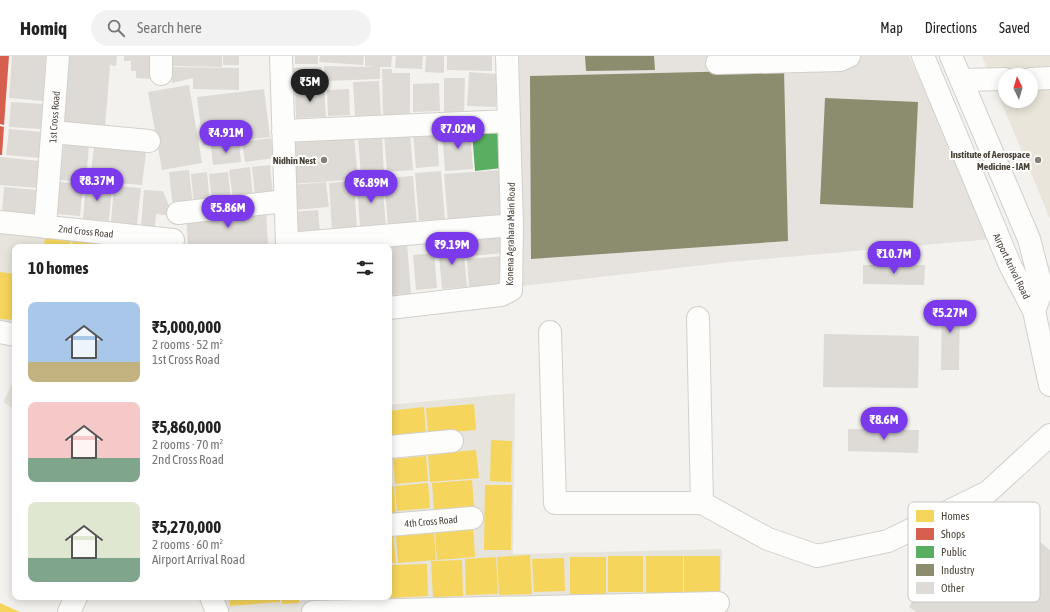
<!DOCTYPE html>
<meta charset="utf-8">
<style>
body{margin:0;font-family:"Asap Condensed",sans-serif;background:#f2f2f2;color:#222;height:100vh;display:flex;flex-direction:column;font-size:15px;white-space:nowrap}
*{box-sizing:border-box;margin:0}
p{font-size:13px;color:#767676}
.icon{flex:none;width:22px;height:22px;fill:none;stroke:currentColor;stroke-width:2;stroke-linecap:round;stroke-linejoin:round}
.map{position:relative;flex:1;overflow:hidden}
.details{position:absolute;left:12px;top:188px;width:380px;height:356px;display:flex;flex-direction:column;background:#fff;border-radius:8px;box-shadow:0 2px 10px #0003}
.details>*{flex:none}
.needle{width:26px;rotate:355deg}
.buttons{position:absolute;left:998px;top:12px;display:grid;gap:8px}
.buttons a{display:grid;place-items:center;width:40px;height:40px;border-radius:50%;background:#fff;box-shadow:0 2px 10px #0003;font-size:20px}
.price{position:absolute;translate:-50% -34px;padding:0 9px;border-radius:14px;background:#7c3aed;color:#fff;font-size:13px;line-height:26px;filter:drop-shadow(0 1px 2px #0008)}
.price::after{content:'';position:absolute;left:50%;top:24px;width:12px;height:9px;margin-left:-6px;background:inherit;clip-path:polygon(0 0,100% 0,50% 100%)}
.price.current{background:#222;color:#fff}
ul{padding:0;list-style:none}
li{display:flex;align-items:center;gap:12px;height:100px;padding:0 16px}
li span{display:grid;place-items:center;flex:none;width:112px;height:80px;border-radius:8px;color:#555}
li>.icon{margin-inline-start:auto}
span .icon{width:48px;height:48px;fill:#fffc;stroke-width:1}
li b{font-size:17px}
h2{display:flex;justify-content:space-between;align-items:center;height:48px;padding:0 16px;font-size:17px}
header{display:flex;align-items:center;gap:24px;box-sizing:border-box;height:56px;padding:0 20px;background:#fff;border-bottom:1px solid #e0e0e0}
header strong{font-size:19px}
nav{display:flex;gap:22px;margin-inline-start:auto;font-size:14px}
.search{width:280px;height:36px;background:#f2f2f2;display:flex;align-items:center;gap:10px;box-sizing:border-box;padding:0 14px;border-radius:22px;color:#767676;font-size:15px}
.map>svg:first-child{display:block}
.residential{fill:#e7e4dc}
.industrial{fill:#e6e2de}
.education{fill:#eae5da;fill-rule:evenodd}
.homes{fill:#f6d55c}
.shops{fill:#d6604d}
.public{fill:#5aae61}
.industry{fill:#8c8c6e}
.building{fill:#dedbd6}
.lines{fill:none;stroke-linecap:round;stroke-linejoin:round}
.minor-casing{stroke:#d2d0cb;stroke-width:24}
.minor{stroke:#fdfdfc;stroke-width:22}
.poi-dot{fill:#868178;stroke:#fff;stroke-width:1.5}
.labels{text-anchor:middle;stroke-width:4;stroke-linejoin:round;paint-order:stroke}
.street-label{font-size:10px;fill:#4b4439;stroke:#fff}
.poi-label{font-size:10px;font-weight:bold;fill:#4b4439;stroke:#fff;text-anchor:end}
.key{fill:#fff;stroke:#c9c7c4;stroke-width:1}
.key-label{font-size:11px;fill:#4b4439}
</style>
<header>
<strong>Homiq</strong>
<div class="search"><svg class="icon" aria-label="search" viewBox="0 0 24 24"><circle cx="10" cy="10" r="6"/><path d="M15 15l6 6"/></svg>Search here</div>
<nav><a>Map</a><a>Directions</a><a>Saved</a></nav>
</header>
<div class="map">
<svg width="1050" height="556" viewBox="0 0 1050 556">
<rect width="100%" height="100%" fill="#f4f2ee"/>
<path class="residential" d="M0 174 179 191H15V272L0 269Z
M15 322V354L3 346Z
M515 337 513 498 722 493 721 556H228L222 541H389V349Z"/>
<path class="industrial" d="M519 0H909L992 183 730 206 522 230Z"/>
<path class="education" d="M982 0H1050V163ZM1005 19H1031V45H1005Z"/>
<path class="homes" d="M45 180 71 183 70 191H44Z
M73 183 100 186 99 191H72Z
M102 187 127 189V191H101Z
M0 216 15 218V264L0 263Z
M474 348 476 374 428 378 426 352Z
M424 351 426 378 390 381 389 355Z
M491 384 512 385 511 426 490 425Z
M476 394 479 422 430 426 428 398Z
M426 400 428 425 395 428 393 403Z
M472 424 474 451 434 454 432 427Z
M428 427 430 452 397 455 395 430Z
M485 429H512L511 494H484Z
M394 430 396 459 389 460V431Z
M473 471 475 501 437 504 435 474Z
M393 477 396 507H389V478Z
M434 477 436 504 398 507 396 480Z
M530 499 532 538 499 539 497 501Z
M608 500H643V536H608Z
M646 500H683V537H646Z
M684 500H720V538H684Z
M496 501 498 538 466 539 465 503Z
M570 501H606V538H570Z
M564 502 565 535 534 536 532 503Z
M462 504 463 540 433 541 431 505Z
M427 508 428 540 389 542V509Z
M229 541H280V546L230 550Z
M281 541H299V547L282 548Z
M301 541H354V543L301 544Z
M360 541H389V542L360 544Z
M0 547 20 556H0Z"/>
<path class="shops" d="M0 0H9L4 69 0 68Z
M0 70 4 71 2 99H0Z"/>
<path class="public" d="M498 73 502 112 475 115 472 75Z"/>
<path class="industry" d="M585 0H654L655 14 586 15Z
M784 14 788 185 531 203 530 20Z
M825 42 918 46 913 152 820 148Z"/>
<path class="building" d="M12 0H46L43 45 9 42Z
M68 0H116L117 1 116 10 110 9 105 71 62 67Z
M124 0H150V23L136 22V15H131V5H124Z
M173 0H222V11L173 10Z
M223 0H239V9H223Z
M295 0H318V8H295Z
M320 0H364L363 9 319 6Z
M365 0H392L391 11H380V23L325 25 324 10 375 11 365 10Z
M396 0H423L422 13 395 12Z
M426 0H444V17L425 16Z
M447 0H492V15L447 14Z
M172 11 239 12V34L193 33V22L172 27Z
M322 11V30L289 31V12Z
M382 13H392V17H410V61L383 62Z
M469 16 497 18 496 51 467 50Z
M444 22H465L464 57 444 56Z
M379 25 381 59 355 60 353 26Z
M439 27 440 55 413 56V28Z
M189 29 202 107 162 114 148 36Z
M324 31 326 61 296 62 295 32Z
M264 33 270 81 203 89 197 41Z
M349 33 350 59 328 60 327 34Z
M11 46 43 48 41 73 9 71Z
M9 73 42 76 40 102 6 99Z
M470 73 473 113 445 115 442 75Z
M437 75 439 110 416 112 413 77Z
M410 76 413 114 387 116 384 78Z
M354 80 358 123 293 128 290 85Z
M382 80 384 118 361 119 358 81Z
M271 82 274 102 245 106 242 86Z
M64 86 89 88 86 126 60 124Z
M239 87 241 106 213 109 211 90Z
M94 91 146 96 142 129 90 125Z
M0 101 40 105 38 132 0 129Z
M270 109 273 139 255 141 252 111Z
M250 111 253 141 233 144 229 114Z
M189 114 193 150 173 152 169 116Z
M500 114 503 163 448 167 444 118Z
M441 115 445 163 419 165 415 117Z
M207 116 210 147 194 149 191 118Z
M228 116 231 144 212 146 209 118Z
M413 120 417 169 388 171 384 122Z
M382 123 386 171 360 172 357 125Z
M354 125 357 173 332 174 329 127Z
M60 126 83 128 80 160 57 158Z
M326 126 329 151 294 154 291 129Z
M86 127 112 130 109 165 83 163Z
M114 130 141 132 137 169 111 166Z
M4 131 37 134 35 161 2 158Z
M144 134 163 135 173 160 156 158 155 172 141 171Z
M266 153 268 191H188L186 158Z
M318 154 320 176 294 178 292 156Z
M502 177 504 197 471 200 469 180Z
M463 186 467 231 442 233 438 188Z
M407 187 411 238 389 239V191H381Z
M434 197 437 232 416 234 413 199Z
M502 200 505 228 469 231 467 203Z
M863 209H925L924 229 863 228Z
M942 243H960L959 314H941Z
M824 278 919 280 918 332 823 331Z
M848 373 919 374 918 397 848 395Z
M1011 462 1050 494V556H916L909 551 917 536 909 529Z"/>
<g class="lines">
<defs>
<path id="minor" d="M281 0 287 188 512 169
M923 0 1010 209 1034 255 1050 329
M951 0 1029 183 1042 233 1034 255
M717 7 840 4 849 0
M161 18V0
M1031 23 1050 22
M961 24 1005 23
M283 75 509 65
M53 76 149 85
M178 157 285 145
M0 166 173 184
M45 171 58 0
M389 252 501 239 511 234 512 169 507 0
M698 262 702 447
M0 276 15 279
M550 276 555 447H702L768 483 817 500 888 485 988 436 1050 379
M389 391 452 385
M389 469 472 462
M211 541 217 556
M69 556 76 541
M313 556 718 547"/>
</defs>
<use href="#minor" class="minor-casing"/>
<use href="#minor" class="minor"/>
</g>
<g class="poi-dot">
<circle cx="324" cy="104" r="4"/>
<circle cx="1038" cy="104" r="4"/>
</g>
<g class="labels">
<g class="street-label">
<text transform="translate(54 61) rotate(-86)" y="4">1st Cross Road</text>
<text transform="translate(86 175) rotate(6)" y="4">2nd Cross Road</text>
<text transform="translate(510 178) rotate(-89)" y="4">Konena Agrahara Main Road</text>
<text transform="translate(1012 210) rotate(64)" y="4">Airport Arrival Road</text>
<text transform="translate(431 465) rotate(-5)" y="4">4th Cross Road</text>
</g>
<g class="poi-label">
<text x="1030" y="102">Institute of Aerospace<tspan x="1030" dy="12">Medicine - IAM</tspan></text>
<text x="316" y="108">Nidhin Nest</text>
</g>
</g>
<rect x="908" y="446" width="132" height="100" rx="6" class="key"/>
<rect x="916" y="454" width="18" height="12" fill="#f6d55c"/>
<rect x="916" y="472" width="18" height="12" fill="#d6604d"/>
<rect x="916" y="490" width="18" height="12" fill="#5aae61"/>
<rect x="916" y="508" width="18" height="12" fill="#8c8c6e"/>
<rect x="916" y="526" width="18" height="12" fill="#dedbd6"/>
<g class="key-label">
<text x="941" y="464">Homes</text>
<text x="941" y="482">Shops</text>
<text x="941" y="500">Public</text>
<text x="941" y="518">Industry</text>
<text x="941" y="536">Other</text>
</g>
</svg>
<div class="buttons">
<a><svg class="needle" viewBox="-14 -14 28 28"><path d="M0-13l5 13h-10z" fill="#e53935"/><path d="M0 13l5-13h-10z" fill="#767676"/></svg></a>
</div>
<b class="price current" style="left:310px;top:47px">₹5M</b>
<b class="price" style="left:458px;top:94px">₹7.02M</b>
<b class="price" style="left:226px;top:98px">₹4.91M</b>
<b class="price" style="left:97px;top:146px">₹8.37M</b>
<b class="price" style="left:371px;top:148px">₹6.89M</b>
<b class="price" style="left:228px;top:173px">₹5.86M</b>
<b class="price" style="left:452px;top:210px">₹9.19M</b>
<b class="price" style="left:894px;top:219px">₹10.7M</b>
<b class="price" style="left:950px;top:278px">₹5.27M</b>
<b class="price" style="left:884px;top:385px">₹8.6M</b>
<section class="details">
<h2>10 homes<svg class="icon" aria-label="filters" viewBox="0 0 24 24"><path d="M4 7h16M4 17h16"/><circle cx="9" cy="7" r="2"/><circle cx="15" cy="17" r="2"/></svg></h2>
<ul>
<li><span style="background:linear-gradient(#a9c7e8 75%,#c2b280 0)"><svg class="icon" aria-label="home" viewBox="0 0 24 24"><path d="M3 11l9-7 9 7M6 9v11h12V9"/></svg></span><div><b>₹5,000,000</b><p>2 rooms · 52 m²</p><p>1st Cross Road</p></div></li>
<li><span style="background:linear-gradient(#f6c9c9 70%,#7fa58c 0)"><svg class="icon" aria-label="home" viewBox="0 0 24 24"><path d="M3 11l9-7 9 7M6 9v11h12V9"/></svg></span><div><b>₹5,860,000</b><p>2 rooms · 70 m²</p><p>2nd Cross Road</p></div></li>
<li><span style="background:linear-gradient(#dfe7d0 70%,#7fa58c 0)"><svg class="icon" aria-label="home" viewBox="0 0 24 24"><path d="M3 11l9-7 9 7M6 9v11h12V9"/></svg></span><div><b>₹5,270,000</b><p>2 rooms · 60 m²</p><p>Airport Arrival Road</p></div></li>
</ul>
</section>
</div>
